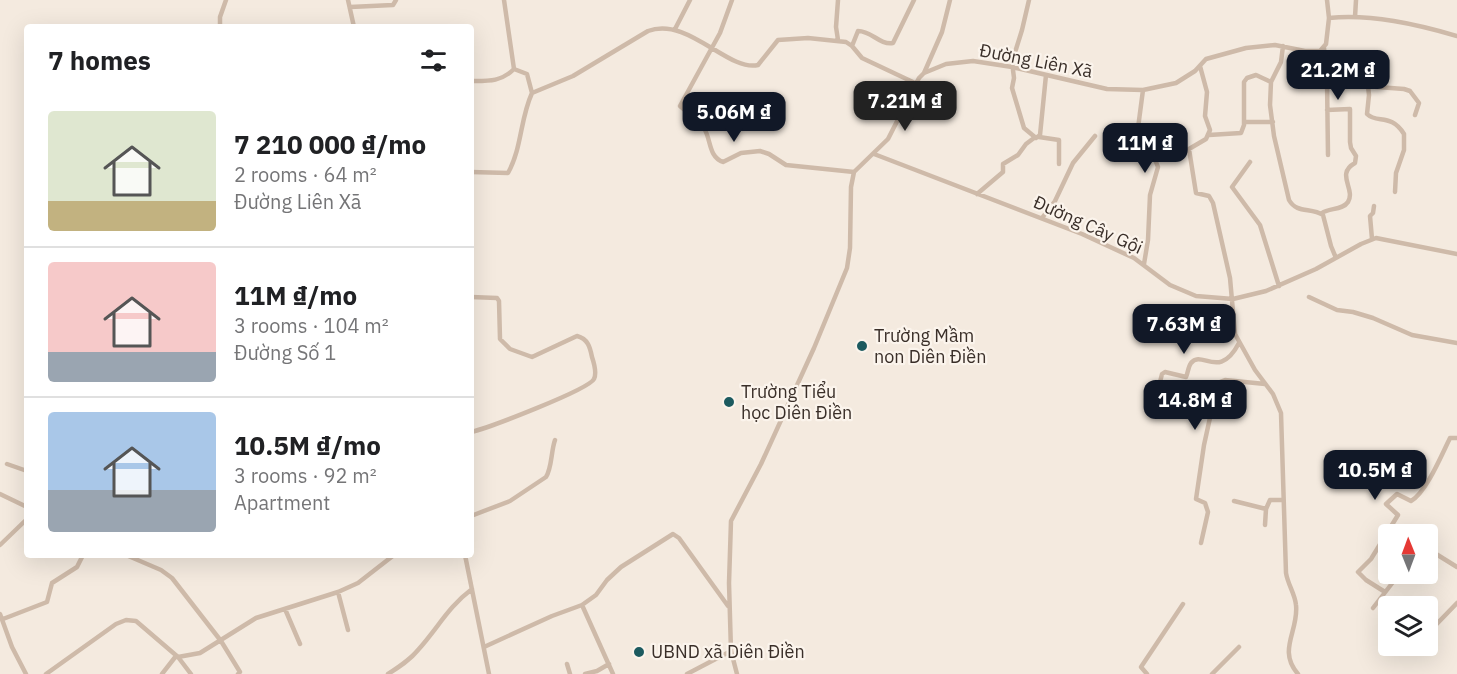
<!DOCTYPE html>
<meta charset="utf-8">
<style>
body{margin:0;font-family:"IBM Plex Sans",sans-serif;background:#f2f2f2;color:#202124;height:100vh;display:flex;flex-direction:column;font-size:22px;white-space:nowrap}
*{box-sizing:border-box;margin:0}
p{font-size:20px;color:#757577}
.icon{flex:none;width:33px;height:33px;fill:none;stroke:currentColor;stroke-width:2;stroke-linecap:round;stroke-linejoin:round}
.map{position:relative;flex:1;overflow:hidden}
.details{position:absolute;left:24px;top:24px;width:450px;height:534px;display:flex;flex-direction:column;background:#fff;border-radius:6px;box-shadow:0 6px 24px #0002}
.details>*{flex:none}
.needle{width:39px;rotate:359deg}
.buttons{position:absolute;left:1378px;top:524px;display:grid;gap:12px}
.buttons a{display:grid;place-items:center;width:60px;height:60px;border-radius:6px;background:#fff;box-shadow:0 6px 24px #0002;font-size:30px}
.price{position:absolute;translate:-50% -51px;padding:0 14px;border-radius:12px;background:#111827;color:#fff;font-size:20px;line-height:39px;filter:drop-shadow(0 2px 3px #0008)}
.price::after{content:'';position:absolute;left:50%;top:36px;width:18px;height:14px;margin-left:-9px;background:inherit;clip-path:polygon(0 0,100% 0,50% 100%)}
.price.selected{background:#222;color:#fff}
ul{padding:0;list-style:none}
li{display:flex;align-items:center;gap:18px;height:150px;padding:0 24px}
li+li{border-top:2px solid #e0e0e0}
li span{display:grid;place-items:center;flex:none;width:168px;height:120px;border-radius:6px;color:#555}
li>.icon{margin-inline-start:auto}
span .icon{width:72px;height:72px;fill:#fffc;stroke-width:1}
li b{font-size:26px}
h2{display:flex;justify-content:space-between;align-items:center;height:72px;padding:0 24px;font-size:26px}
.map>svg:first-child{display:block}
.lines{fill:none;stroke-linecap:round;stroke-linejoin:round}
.minor{stroke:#cebaa9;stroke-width:4.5}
.poi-dot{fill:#1c5a5f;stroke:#fbf4ec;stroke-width:2}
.labels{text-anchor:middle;stroke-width:4.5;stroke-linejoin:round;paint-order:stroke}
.street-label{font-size:18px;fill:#3a2f29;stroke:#fbf4ec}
.poi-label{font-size:18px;fill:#3a2f29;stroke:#fbf4ec;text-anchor:start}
</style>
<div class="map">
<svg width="1457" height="674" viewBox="0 0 1457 674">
<rect width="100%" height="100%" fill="#f4eadf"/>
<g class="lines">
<path class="minor" d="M348 0 354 27
M504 0 514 69 527 74 532 93
M732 0 720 33 680 106C688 113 700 121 705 130 711 141 709 157 723 162L741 153 760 151 769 154 786 165 854 172
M838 0 836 27 838 40
M1029 0 1022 30 1012 62 1014 78 1012 88 1024 128 1036 138 1040 135 1046 75
M1327 0 1329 18
M350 7 393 5 396 0
M1355 17 1356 0
M220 27V17L226 0
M675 29 690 0
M852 46 858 31C872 31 879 45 893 43L914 0
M1283 46 1281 62 1271 82 1270 105 1274 136 1289 200C1297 214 1311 207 1323 215L1331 246 1336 258
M1324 48 1327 81 1328 155
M1200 66 1207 92 1205 116 1210 130 1206 139 1189 149 1196 193 1209 196 1213 203 1230 278 1235 334 1255 370 1273 394 1281 413 1286 573C1288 585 1295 594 1296 605 1299 631 1277 650 1298 674
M924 73 942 32 950 0
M1327 76 1351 85 1404 89 1410 91 1419 103 1415 115
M471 81C488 81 501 82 514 69
M1368 86 1369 95 1367 114C1377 124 1391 113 1404 134V150L1396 173 1395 192
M1143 90 1138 128 1139 133 1154 157 1158 167 1150 195 1148 240 1144 264
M1244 122H1273
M1209 135 1241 133 1244 125V82L1247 78 1256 75 1271 82
M1039 137 1059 140V164
M874 154 1082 234 1134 258 1170 285 1196 296 1233 299 1266 291 1316 269 1361 244 1376 238 1457 254
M1250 162 1232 187 1260 225 1279 286
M471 172 508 173C522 148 520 119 532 93L573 76 648 31C688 16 728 72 758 65L778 40 808 38 846 42 852 46 862 58 915 83
M977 194 1003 172V164L1018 155 1026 144 1034 138
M1322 213C1329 208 1343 210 1348 202 1356 189 1335 174 1355 163L1356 156 1351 148 1350 142V109L1327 110
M1042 218 1055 201 1073 163 1095 136
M1372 239 1370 216 1373 213 1374 206
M471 297 497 298 499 301 500 339 510 349 532 357 577 336C588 339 590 347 592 357 594 363 597 373 594 379 588 390 488 428 471 432
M1309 297 1337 310 1353 312 1373 318 1412 335 1457 343
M1159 386 1162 374 1165 372 1186 377C1188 373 1188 367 1191 363 1202 349 1219 381 1239 343
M7 464 27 471
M0 494 27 507
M1234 501 1266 509
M471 516 510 501 546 477C552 468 551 451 555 440
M1265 525 1266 509 1270 500H1283
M1201 543 1208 512 1205 503 1196 499 1204 445 1217 386 1220 382 1225 380 1265 384
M0 545 27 519
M1428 549 1457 567
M126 555 161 570 172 578 221 641 240 672 238 674
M465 555 489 674
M338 592 348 630
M1385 592 1366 580 1358 572 1371 559 1398 515 1386 504 1397 494 1411 501C1426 493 1442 454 1450 438H1457
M582 605 613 674
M1373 608 1400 573
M285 609 300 644
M0 614 12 647 26 674
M3 619 47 602 52 583 77 567 83 555
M1428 633 1457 603
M484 647 552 616 582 605 596 595 607 580 621 567 673 534 679 538 728 606
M731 651 737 674
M178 657 200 653 256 618 338 592 358 583 394 555
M567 664 570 674
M46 674 116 624 126 620 136 621 178 657 191 674
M162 674 176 656
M388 674C399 667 410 660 418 650 438 628 448 607 472 589
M585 674 597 671 609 664
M687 674 731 651 729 583 731 521 761 464 814 348 847 268 850 248 851 187 854 172 888 139 919 78 924 73 946 64 973 61 1012 67 1107 89 1143 90 1176 83 1195 71 1206 59 1246 48 1275 45 1305 51H1320L1326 44 1329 18C1372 14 1416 24 1457 36
M1147 674 1141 667 1183 604
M1212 674 1239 647"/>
</g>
<g class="poi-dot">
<circle cx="862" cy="346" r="6"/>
<circle cx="729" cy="402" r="6"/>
<circle cx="639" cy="652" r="6"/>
</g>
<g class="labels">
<g class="street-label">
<text transform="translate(1036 61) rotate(11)" y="6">Đường Liên Xã</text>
<text transform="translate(1088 225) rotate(24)" y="6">Đường Cây Gội</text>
</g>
<g class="poi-label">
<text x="874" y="342">Trường Mầm<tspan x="874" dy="21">non Diên Điền</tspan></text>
<text x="741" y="398">Trường Tiểu<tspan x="741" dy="21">học Diên Điền</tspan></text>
<text x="651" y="658">UBND xã Diên Điền</text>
</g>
</g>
</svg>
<div class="buttons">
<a><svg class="needle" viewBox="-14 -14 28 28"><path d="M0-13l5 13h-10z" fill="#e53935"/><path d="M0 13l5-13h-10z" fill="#757577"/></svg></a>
<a><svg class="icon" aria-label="layers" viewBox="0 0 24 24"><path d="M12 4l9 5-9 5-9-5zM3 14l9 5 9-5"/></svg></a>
</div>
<b class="price" style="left:1338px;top:101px">21.2M ₫</b>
<b class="price selected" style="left:905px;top:132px">7.21M ₫</b>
<b class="price" style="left:734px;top:143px">5.06M ₫</b>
<b class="price" style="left:1145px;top:174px">11M ₫</b>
<b class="price" style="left:1184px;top:355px">7.63M ₫</b>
<b class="price" style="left:1195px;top:431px">14.8M ₫</b>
<b class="price" style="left:1375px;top:501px">10.5M ₫</b>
<section class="details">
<h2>7 homes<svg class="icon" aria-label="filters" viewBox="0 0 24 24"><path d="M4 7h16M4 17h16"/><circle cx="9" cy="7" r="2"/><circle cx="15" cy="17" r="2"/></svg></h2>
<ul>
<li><span style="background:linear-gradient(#dfe7d0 75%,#c2b280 0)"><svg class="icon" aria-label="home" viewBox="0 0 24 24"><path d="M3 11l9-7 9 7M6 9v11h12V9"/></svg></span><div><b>7 210 000 ₫/mo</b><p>2 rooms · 64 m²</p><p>Đường Liên Xã</p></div></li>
<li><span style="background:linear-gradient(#f6c9c9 75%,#9aa5b1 0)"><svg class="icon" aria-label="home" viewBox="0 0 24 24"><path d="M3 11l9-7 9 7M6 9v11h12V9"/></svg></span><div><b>11M ₫/mo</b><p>3 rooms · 104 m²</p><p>Đường Số 1</p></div></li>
<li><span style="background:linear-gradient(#a9c7e8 65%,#9aa5b1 0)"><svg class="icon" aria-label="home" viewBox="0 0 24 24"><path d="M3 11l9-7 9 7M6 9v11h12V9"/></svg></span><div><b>10.5M ₫/mo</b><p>3 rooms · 92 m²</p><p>Apartment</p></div></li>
</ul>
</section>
</div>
